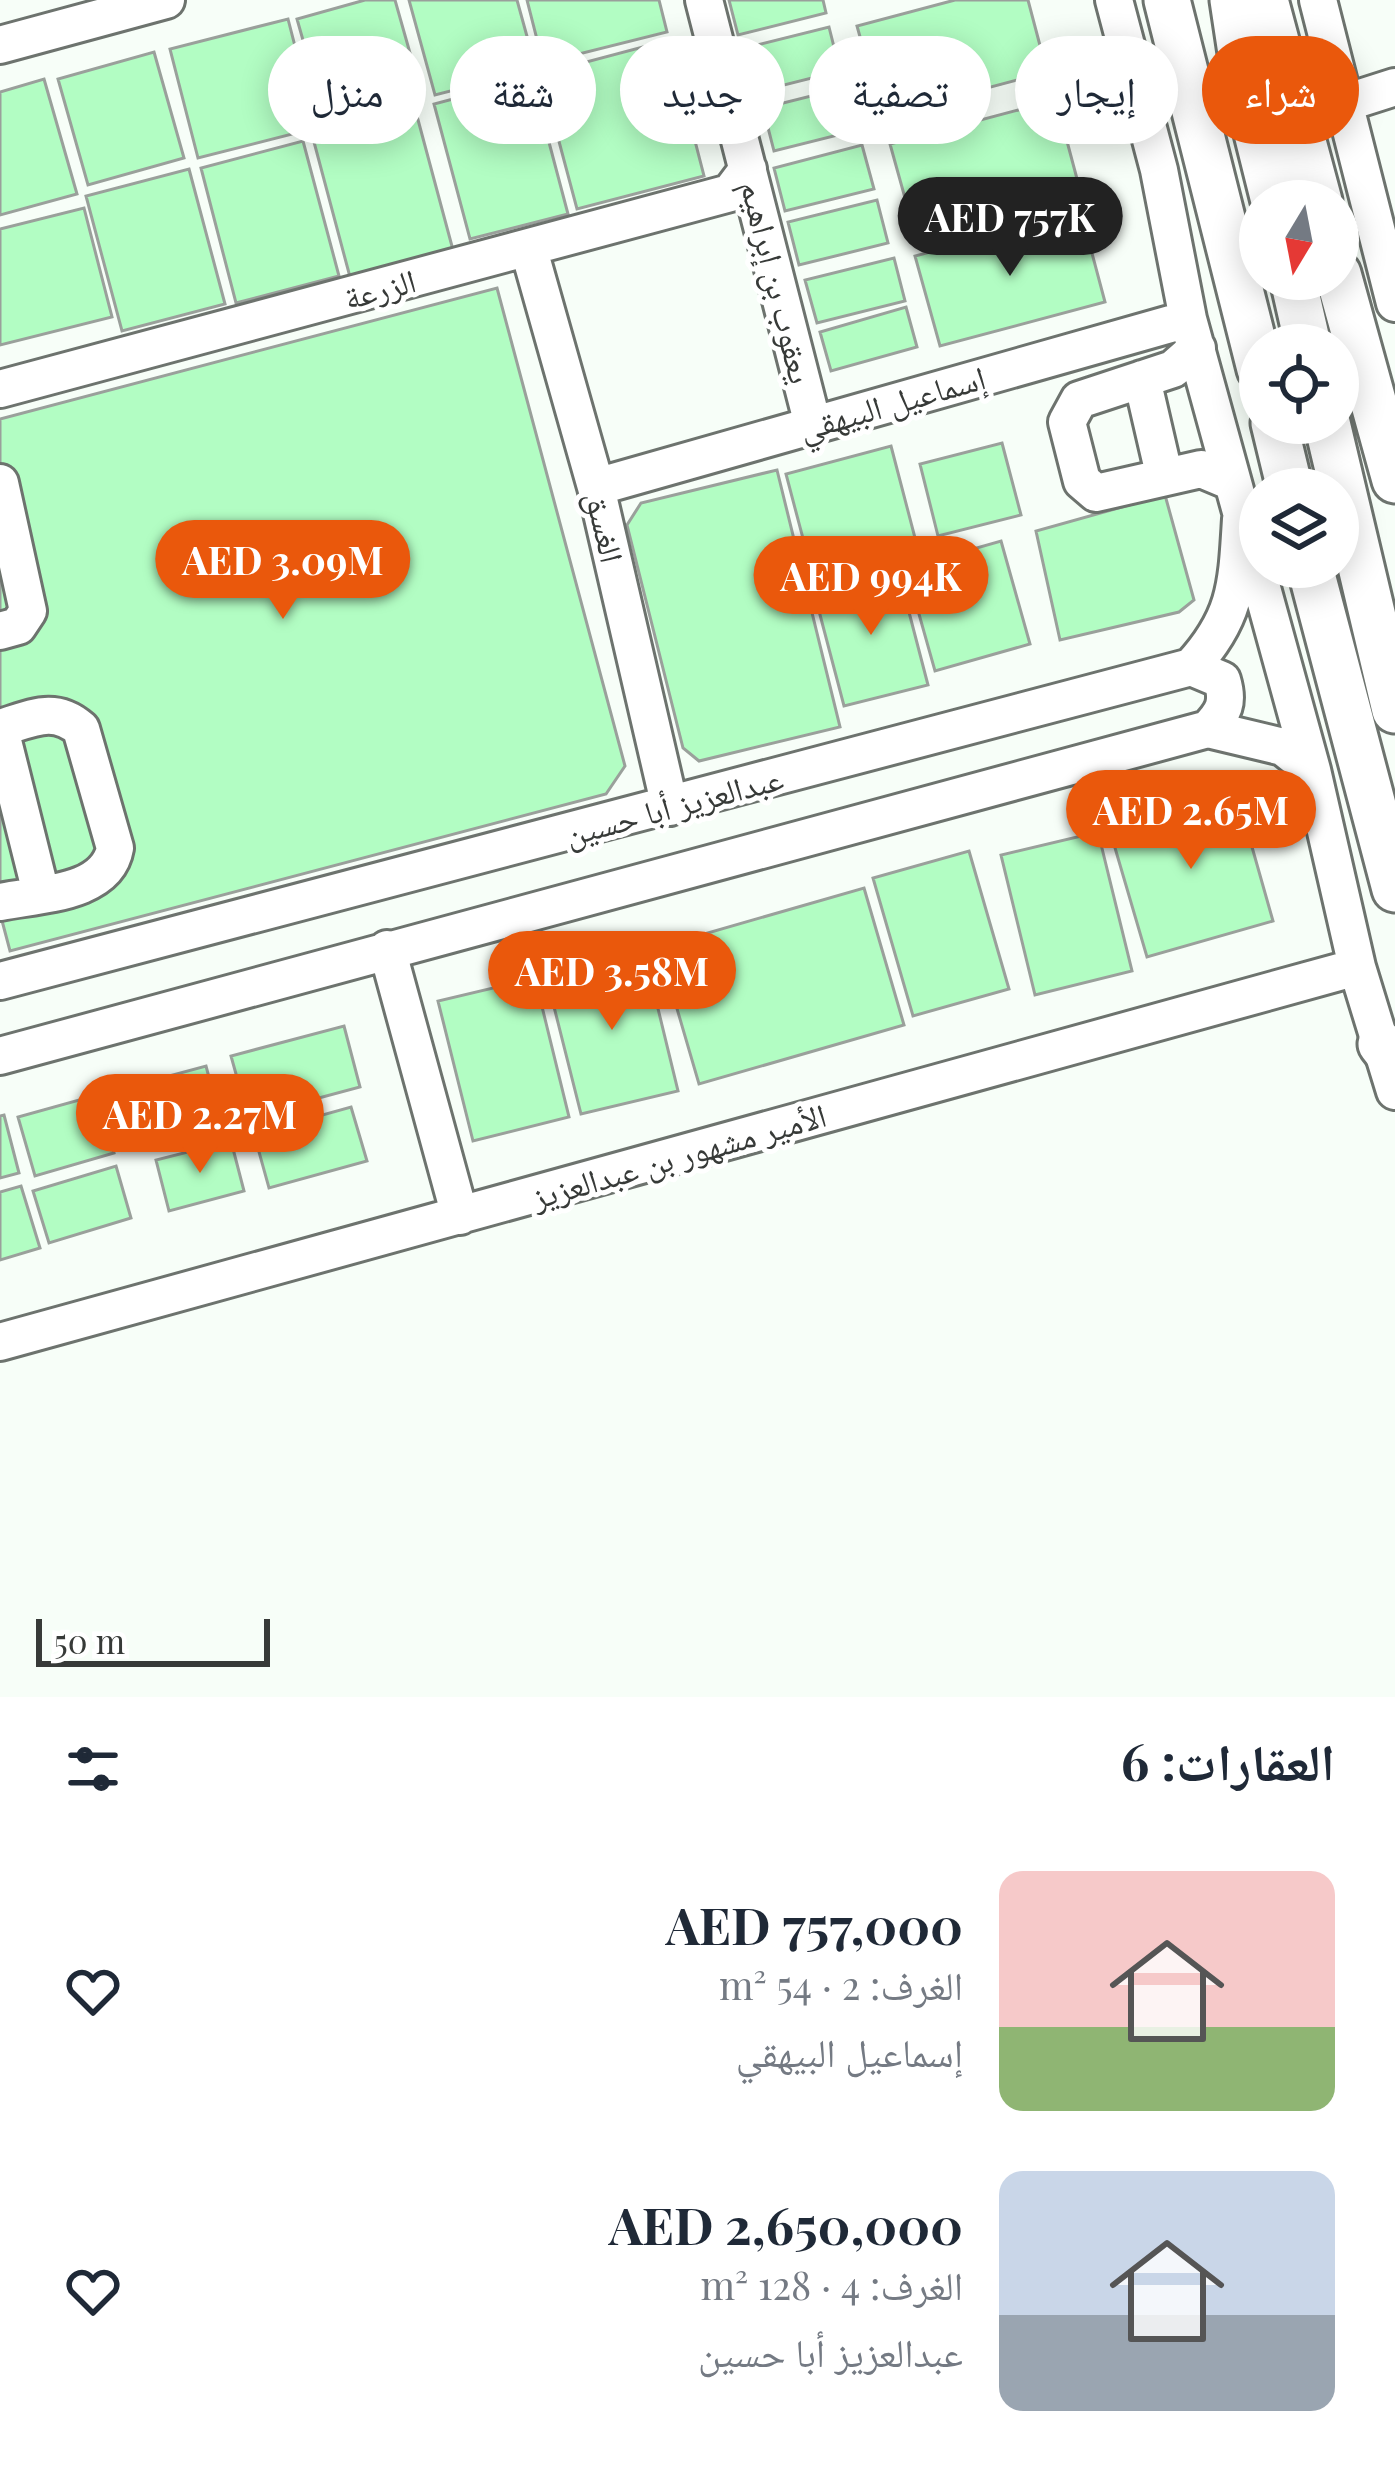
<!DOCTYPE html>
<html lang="ar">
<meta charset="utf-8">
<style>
body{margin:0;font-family:"Playfair Display","Noto Naskh Arabic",serif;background:#f2f2f3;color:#1f2937;direction:rtl;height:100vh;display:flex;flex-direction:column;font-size:45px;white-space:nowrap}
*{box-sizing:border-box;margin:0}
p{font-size:39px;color:#747a83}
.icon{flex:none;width:66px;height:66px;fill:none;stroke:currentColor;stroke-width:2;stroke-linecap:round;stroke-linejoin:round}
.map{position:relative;height:1697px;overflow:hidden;direction:ltr}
.drawer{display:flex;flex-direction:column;background:#fff;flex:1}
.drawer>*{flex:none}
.hud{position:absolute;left:36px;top:36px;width:1323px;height:108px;direction:rtl;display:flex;gap:24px}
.needle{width:78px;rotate:190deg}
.tools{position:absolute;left:1239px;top:180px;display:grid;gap:24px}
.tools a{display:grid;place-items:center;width:120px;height:120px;border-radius:50%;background:#fff;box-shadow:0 6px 30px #0003;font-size:60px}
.scale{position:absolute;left:36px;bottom:30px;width:234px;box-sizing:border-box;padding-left:12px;border:6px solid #373a38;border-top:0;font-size:33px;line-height:42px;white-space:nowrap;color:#373a38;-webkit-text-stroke:9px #fff;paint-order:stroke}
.price{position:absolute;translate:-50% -102px;padding:0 27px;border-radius:42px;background:#ea580c;color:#fff;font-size:39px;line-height:78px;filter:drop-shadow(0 3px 6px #0008)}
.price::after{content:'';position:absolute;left:50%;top:72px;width:36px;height:27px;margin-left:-18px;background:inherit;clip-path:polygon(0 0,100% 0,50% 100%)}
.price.active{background:#222;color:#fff}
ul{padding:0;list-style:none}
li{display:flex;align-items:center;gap:36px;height:300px;padding:0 60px}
li span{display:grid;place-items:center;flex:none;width:336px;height:240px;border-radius:24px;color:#555}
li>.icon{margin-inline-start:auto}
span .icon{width:144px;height:144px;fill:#fffc;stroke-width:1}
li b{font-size:51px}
h2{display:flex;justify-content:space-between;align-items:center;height:144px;padding:0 60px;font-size:51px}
.pill{padding:0 42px;border-radius:54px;background:#fff;box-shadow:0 6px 30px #0003;font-size:42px;line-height:108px}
.pill.active{background:#ea580c;color:#fff}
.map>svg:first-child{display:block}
.building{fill:#b2fdc3;stroke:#9aa09b;stroke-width:3}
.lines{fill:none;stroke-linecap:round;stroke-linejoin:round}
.minor-casing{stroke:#6d736e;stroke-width:42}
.major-casing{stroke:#6d736e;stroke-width:51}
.minor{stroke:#fff;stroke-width:36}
.major{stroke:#fff;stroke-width:45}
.labels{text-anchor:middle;stroke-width:10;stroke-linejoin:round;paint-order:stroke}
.street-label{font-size:33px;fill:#373a38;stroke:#fff}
</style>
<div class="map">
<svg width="1395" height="1697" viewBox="0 0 1395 1697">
<rect width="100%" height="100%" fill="#f7fef8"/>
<path class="building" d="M365 0H395L423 99 327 125 297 19Z
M409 0H517L536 69 435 95Z
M527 0H659L667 32 543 63Z
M729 0H823L826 13 738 35Z
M955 0H1028L1047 72 882 116 857 26Z
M288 19 316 128 198 158 170 49Z
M829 27 840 71 752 93 741 49Z
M669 40 704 176 577 209 541 74Z
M154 52 184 158 88 185 58 79Z
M532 78 568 214 470 239 434 104Z
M44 79 77 194 0 215V92Z
M851 86 862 129 774 151 763 108Z
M1056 100 1080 190 915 234 890 144Z
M417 116 453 250 350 277 314 142Z
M303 141 339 276 236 303 201 168Z
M862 145 874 189 785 211 774 168Z
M189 169 225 304 122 331 86 196Z
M877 200 888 243 799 265 788 222Z
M84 208 112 317 0 345V229Z
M1081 212 1105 302 940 346 915 256Z
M894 258 905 301 817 323 805 280Z
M497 288 625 766 606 794 10 951 0 913V419Z
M906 307 917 347 831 371 820 332Z
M1002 443 1021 515 938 536 920 464Z
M891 446 920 557 815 584 786 474Z
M777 470 840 727 699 761 683 748 627 525 641 503Z
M1165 495 1194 600 1179 612 1060 640 1036 531Z
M1001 541 1030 644 935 671 906 568Z
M898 570 928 685 844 706 814 592Z
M1235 787 1273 921 1147 957 1108 824Z
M1098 832 1132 971 1035 995 1001 855Z
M969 851 1009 989 913 1016 873 878Z
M864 888 904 1025 699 1084 659 947Z
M644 951 678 1091 581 1114 546 975Z
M535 978 569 1117 473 1141 438 1001Z
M344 1026 360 1087 248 1117 231 1056Z
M206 1066 221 1123 143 1143 128 1087Z
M97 1095 114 1153 35 1176 18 1117Z
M351 1107 367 1161 269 1188 254 1134Z
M4 1115 19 1173 0 1178V1116Z
M231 1141 244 1191 169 1211 156 1160Z
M116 1166 131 1218 49 1243 33 1191Z
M21 1186 40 1248 0 1260V1192Z"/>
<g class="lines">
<defs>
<path id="minor" d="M704 0 813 425
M1114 0 1159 170 1188 319 1312 770 1357 967 1395 1091
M1318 0 1395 303
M0 45 166 0
M1348 102 1395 87
M529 250 596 487 670 807
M1197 348 1173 369 1079 400 1067 422 1082 481 1096 493 1201 469 1232 482
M1142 379 1164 474
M0 389 730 193 748 169
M0 483 28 611 18 626 0 631
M596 487 1188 319
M1191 667 1222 680C1229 703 1224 712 1208 729
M0 728C31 719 54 705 81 729L115 848C107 894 39 894 0 902
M0 729 41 893
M387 949 460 1216
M0 981 1191 667C1237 617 1237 584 1241 519
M0 1056 1208 729 1283 747 1312 770
M0 1342 1357 967"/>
<path id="major" d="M1167 0 1260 369
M1233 0 1247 93 1274 201
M1265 0 1319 201
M1338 274 1395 480
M1293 279 1308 345
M1274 423 1290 489
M1327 423 1395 710
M1310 567 1395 889
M1381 1044 1395 1062"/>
</defs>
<use href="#minor" class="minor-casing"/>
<use href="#major" class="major-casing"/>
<use href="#minor" class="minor"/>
<use href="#major" class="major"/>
</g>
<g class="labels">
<g class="street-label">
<text transform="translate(777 282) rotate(76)" y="12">يعقوب بن إبراهيم</text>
<text transform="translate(380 289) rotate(-15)" y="12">الزرعة</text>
<text transform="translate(892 403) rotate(-16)" y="12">إسماعيل البيهقي</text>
<text transform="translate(605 527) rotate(77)" y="12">الغسق</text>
<text transform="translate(674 806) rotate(-15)" y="12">عبدالعزيز أبا حسين</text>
<text transform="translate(679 1156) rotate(-16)" y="12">الأمير مشهور بن عبدالعزيز</text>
</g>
</g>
</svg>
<div class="tools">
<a><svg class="needle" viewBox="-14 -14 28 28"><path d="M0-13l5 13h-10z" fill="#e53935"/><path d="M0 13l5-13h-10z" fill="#747a83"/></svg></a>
<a><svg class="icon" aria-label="locate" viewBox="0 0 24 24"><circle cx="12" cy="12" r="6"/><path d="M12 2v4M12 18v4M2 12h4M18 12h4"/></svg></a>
<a><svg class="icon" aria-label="layers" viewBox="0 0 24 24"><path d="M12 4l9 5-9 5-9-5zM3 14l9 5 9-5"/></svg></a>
</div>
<div class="scale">50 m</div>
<b class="price active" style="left:1010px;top:279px">AED 757K</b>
<b class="price" style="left:283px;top:622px">AED 3.09M</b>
<b class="price" style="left:871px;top:638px">AED 994K</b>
<b class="price" style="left:1191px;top:872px">AED 2.65M</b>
<b class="price" style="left:612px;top:1033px">AED 3.58M</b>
<b class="price" style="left:200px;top:1176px">AED 2.27M</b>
<div class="hud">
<a class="pill active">شراء</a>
<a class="pill">إيجار</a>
<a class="pill">تصفية</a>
<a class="pill">جديد</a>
<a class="pill">شقة</a>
<a class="pill">منزل</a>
</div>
</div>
<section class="drawer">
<h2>العقارات: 6<svg class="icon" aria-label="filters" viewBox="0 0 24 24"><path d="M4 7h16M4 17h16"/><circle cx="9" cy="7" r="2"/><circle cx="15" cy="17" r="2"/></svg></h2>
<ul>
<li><span style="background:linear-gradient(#f6c9c9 65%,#8fb573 0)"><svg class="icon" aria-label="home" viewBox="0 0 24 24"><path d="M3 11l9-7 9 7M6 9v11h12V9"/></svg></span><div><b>AED 757,000</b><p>الغرف: 2 · 54 m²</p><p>إسماعيل البيهقي</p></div><svg class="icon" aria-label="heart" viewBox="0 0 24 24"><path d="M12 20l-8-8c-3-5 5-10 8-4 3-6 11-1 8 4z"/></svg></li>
<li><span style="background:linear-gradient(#c9d6e8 60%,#9aa5b1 0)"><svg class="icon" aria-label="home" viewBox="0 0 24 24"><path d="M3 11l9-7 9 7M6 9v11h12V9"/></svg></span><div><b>AED 2,650,000</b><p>الغرف: 4 · 128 m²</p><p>عبدالعزيز أبا حسين</p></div><svg class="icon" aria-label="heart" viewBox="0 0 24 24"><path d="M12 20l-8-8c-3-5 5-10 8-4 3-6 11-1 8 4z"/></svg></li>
</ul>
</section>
